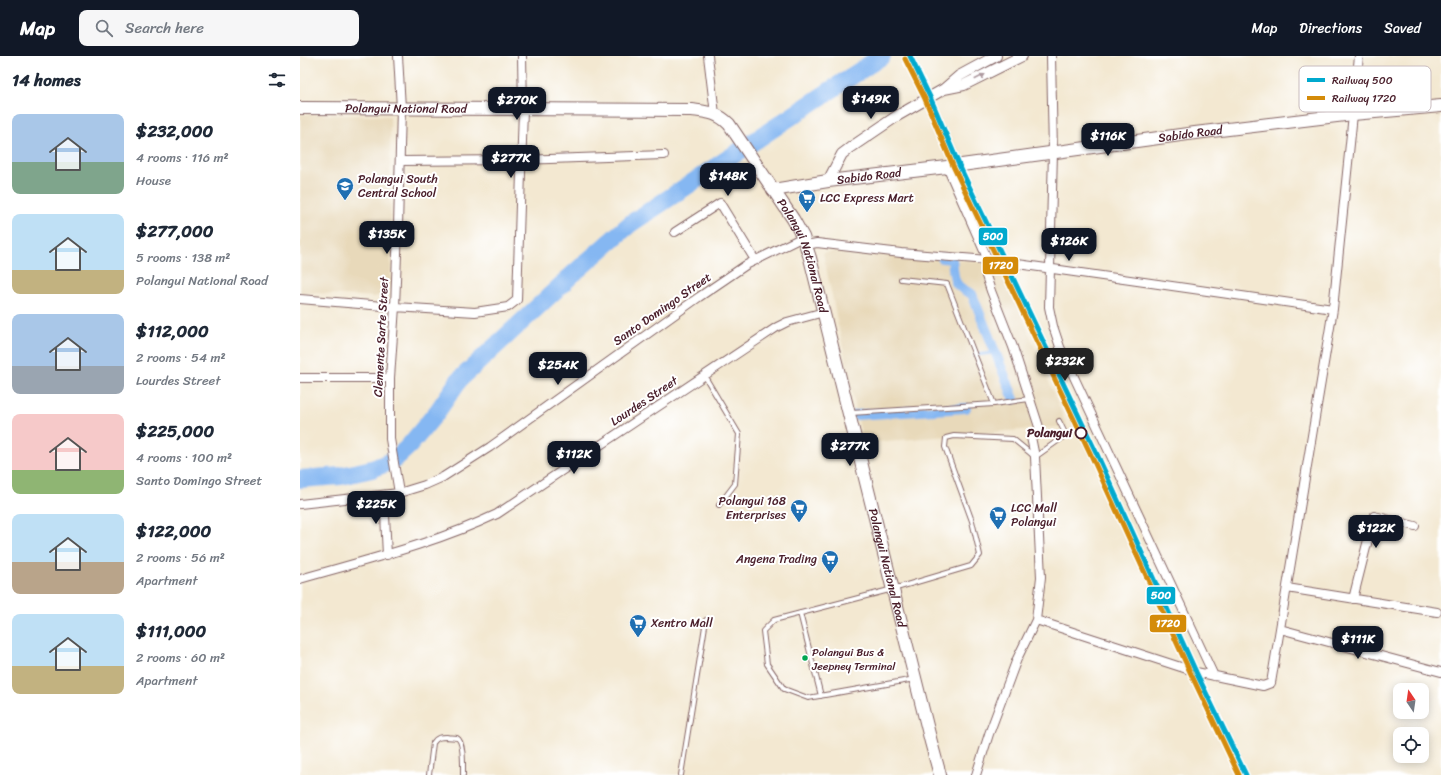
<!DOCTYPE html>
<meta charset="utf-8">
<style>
body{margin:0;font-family:Sriracha,sans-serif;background:#f6f6f7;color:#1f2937;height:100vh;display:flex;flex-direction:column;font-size:15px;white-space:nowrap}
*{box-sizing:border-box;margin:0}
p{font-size:13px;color:#747a83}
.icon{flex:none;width:22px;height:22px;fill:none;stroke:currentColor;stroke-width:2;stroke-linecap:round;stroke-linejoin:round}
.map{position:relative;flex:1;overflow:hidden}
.side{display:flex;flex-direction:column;background:#fff;width:300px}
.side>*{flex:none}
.needle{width:26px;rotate:347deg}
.buttons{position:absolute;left:1093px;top:627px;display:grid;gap:8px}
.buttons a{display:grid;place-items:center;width:36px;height:36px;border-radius:8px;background:#fff;box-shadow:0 2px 10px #0003;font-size:20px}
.price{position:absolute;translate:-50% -34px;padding:0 9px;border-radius:8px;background:#111827;color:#fff;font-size:13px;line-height:26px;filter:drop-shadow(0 1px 2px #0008)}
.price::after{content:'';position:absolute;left:50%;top:24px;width:12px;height:9px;margin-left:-6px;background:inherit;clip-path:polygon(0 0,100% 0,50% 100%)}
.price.active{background:#222;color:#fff}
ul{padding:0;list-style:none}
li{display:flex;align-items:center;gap:12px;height:100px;padding:0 12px}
li span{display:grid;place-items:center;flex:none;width:112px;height:80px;border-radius:8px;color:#555}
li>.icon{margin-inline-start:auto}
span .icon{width:48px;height:48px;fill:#fffc;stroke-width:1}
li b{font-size:17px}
h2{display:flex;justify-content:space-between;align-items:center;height:48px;padding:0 12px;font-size:17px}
header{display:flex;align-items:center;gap:24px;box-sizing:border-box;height:56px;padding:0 20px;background:#111827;color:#fff}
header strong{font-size:19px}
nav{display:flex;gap:22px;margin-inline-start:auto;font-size:14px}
.search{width:280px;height:36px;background:#f6f6f7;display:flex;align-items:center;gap:10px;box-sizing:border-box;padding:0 14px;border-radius:8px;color:#747a83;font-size:15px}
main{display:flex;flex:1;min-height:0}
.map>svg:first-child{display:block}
.built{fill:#e8d9ba}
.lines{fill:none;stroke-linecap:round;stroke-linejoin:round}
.stream{stroke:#85b7f2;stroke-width:3}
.canal{stroke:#85b7f2;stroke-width:10}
.river{stroke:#85b7f2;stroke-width:18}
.service-casing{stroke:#856565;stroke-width:6}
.minor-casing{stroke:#856565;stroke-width:10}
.tertiary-casing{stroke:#856565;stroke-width:12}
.secondary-casing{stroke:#856565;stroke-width:14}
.service{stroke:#fff;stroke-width:4}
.minor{stroke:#fff;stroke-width:8}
.tertiary{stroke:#fff;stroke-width:10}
.secondary{stroke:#fff;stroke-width:12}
.rail-1-casing{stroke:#fff;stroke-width:8}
.rail-2-casing{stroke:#fff;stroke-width:8}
.rail-1{stroke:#00a9ce;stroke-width:5}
.rail-2{stroke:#d48b09;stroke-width:5}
.oneway{fill:#ae9aa0}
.stop-dot{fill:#fff;stroke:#4a1f2b;stroke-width:2}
.bus-dot{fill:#00a651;stroke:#fff;stroke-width:1.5}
.labels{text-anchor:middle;stroke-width:4;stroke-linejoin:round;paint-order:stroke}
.bus-label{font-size:11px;fill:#4a1f2b;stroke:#fff;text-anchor:start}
.street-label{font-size:12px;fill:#4a1f2b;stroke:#fff}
.poi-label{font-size:12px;fill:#4a1f2b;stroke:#fff;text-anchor:start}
.stop-label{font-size:12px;font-weight:bold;fill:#4a1f2b;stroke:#fff;text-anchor:end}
.key{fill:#fff;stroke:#c9bcbf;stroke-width:1}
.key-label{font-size:11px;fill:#4a1f2b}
.line-badge{stroke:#fff;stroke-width:1.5}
.badge-label{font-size:11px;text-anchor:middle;font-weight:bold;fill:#fff}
</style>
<header>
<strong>Map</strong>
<div class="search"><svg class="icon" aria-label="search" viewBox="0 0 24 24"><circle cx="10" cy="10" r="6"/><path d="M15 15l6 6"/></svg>Search here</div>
<nav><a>Map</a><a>Directions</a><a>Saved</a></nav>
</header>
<main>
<section class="side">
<h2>14 homes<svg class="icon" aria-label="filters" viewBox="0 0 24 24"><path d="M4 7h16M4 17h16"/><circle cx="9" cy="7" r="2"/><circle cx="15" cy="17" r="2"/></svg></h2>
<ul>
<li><span style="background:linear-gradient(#a9c7e8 60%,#7fa58c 0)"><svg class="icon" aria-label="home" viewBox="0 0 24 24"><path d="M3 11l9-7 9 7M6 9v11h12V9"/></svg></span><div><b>$232,000</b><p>4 rooms · 116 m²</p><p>House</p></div></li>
<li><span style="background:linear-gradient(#bfe0f5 70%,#c2b280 0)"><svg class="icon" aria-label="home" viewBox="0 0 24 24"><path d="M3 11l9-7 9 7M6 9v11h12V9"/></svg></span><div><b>$277,000</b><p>5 rooms · 138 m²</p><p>Polangui National Road</p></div></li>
<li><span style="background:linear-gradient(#a9c7e8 65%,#9aa5b1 0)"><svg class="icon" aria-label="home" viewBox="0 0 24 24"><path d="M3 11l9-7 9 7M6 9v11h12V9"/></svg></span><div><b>$112,000</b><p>2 rooms · 54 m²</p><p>Lourdes Street</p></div></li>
<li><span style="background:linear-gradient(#f6c9c9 70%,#8fb573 0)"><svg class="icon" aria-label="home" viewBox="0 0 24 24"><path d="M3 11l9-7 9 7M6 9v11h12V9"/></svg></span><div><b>$225,000</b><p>4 rooms · 100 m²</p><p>Santo Domingo Street</p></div></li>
<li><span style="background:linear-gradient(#bfe0f5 60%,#b9a48a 0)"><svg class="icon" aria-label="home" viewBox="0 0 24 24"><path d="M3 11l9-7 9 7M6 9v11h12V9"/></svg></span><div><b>$122,000</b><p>2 rooms · 56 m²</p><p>Apartment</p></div></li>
<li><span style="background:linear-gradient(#bfe0f5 65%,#c2b280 0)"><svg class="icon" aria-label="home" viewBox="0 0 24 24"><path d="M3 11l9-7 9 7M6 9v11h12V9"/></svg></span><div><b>$111,000</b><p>2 rooms · 60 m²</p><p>Apartment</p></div></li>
</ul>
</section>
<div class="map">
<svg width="1141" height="719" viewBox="0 0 1141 719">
<rect width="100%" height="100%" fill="#fff"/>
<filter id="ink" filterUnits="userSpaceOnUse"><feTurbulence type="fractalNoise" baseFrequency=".025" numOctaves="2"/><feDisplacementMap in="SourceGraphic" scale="8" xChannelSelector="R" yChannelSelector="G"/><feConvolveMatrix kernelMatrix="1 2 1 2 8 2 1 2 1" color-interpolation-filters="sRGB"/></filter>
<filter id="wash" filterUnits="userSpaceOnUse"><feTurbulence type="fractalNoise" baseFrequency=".012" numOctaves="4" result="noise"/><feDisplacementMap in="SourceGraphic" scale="16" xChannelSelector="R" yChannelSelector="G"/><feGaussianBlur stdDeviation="0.9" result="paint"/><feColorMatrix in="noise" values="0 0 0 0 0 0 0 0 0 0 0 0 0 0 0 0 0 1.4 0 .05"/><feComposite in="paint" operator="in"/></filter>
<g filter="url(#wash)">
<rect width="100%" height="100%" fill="#f3e8d1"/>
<path class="built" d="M0 58 90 60 91 230 88 235 81 239 74 241 0 236Z
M547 194 690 207 702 211 767 370 563 387 523 197Z"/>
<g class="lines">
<path class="stream" d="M675 299 693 297"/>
<path class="canal" d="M667 147 691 201
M642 202 652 203C655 224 651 229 672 238L714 343
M556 359 666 352"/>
<path class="river" d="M0 423 41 420 72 413 94 404 109 390 137 356 159 324 273 218 330 168 582 0"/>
</g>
</g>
<g filter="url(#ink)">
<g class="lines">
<defs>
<path id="service" d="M601 223 647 228 694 348
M404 319 439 378 435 428 419 449
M551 357 694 348 729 343
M500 557 521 640
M615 623 508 642 484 633 467 608 463 575 474 564 593 533 671 510 680 499 672 465 645 391 646 382 654 380 713 383 735 401 766 379 759 365
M129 719 133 687C137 681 140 681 147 681 149 682 154 681 157 682 164 685 163 711 163 719
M381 719 406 564"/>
<path id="minor" d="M98 0 101 52 98 171 95 251 90 322V383L99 437
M408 0 415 58
M751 0 753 96 749 251 753 270 760 291 914 620
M100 105 221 104 364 99
M647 111 688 204 686 220 691 235 713 291 740 374 731 381 735 401 741 521 736 564 717 603 689 678 676 719
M375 176 420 147 455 204
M506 189 517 187 601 197 688 204 739 211 1033 253
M0 243 95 251 175 256 208 251 217 244 223 53 222 0
M0 322H90
M84 439 87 499
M0 448 99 437 125 429 143 421 190 391 399 241 446 209 503 181
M0 523C66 504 134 488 197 458L477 271 487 266 524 256
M987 532 1137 556
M1053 543 1074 460 1115 470
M736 564 896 616 963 630 971 627 1033 253 1059 0
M980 573 1141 616"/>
<path id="tertiary" d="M644 33 664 29 722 0
M528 125 542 98 550 92 597 60 644 33 659 20 696 0"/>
<g id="secondary">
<path id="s1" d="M0 52 392 54C407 56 417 56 429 68L493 163 503 181 510 202 631 686 640 719"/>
<path id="s2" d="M473 134 528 125 647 111 895 77 1053 58 1141 50"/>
</g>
</defs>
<use href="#service" class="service-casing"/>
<use href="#minor" class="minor-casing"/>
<use href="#tertiary" class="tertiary-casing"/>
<use href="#secondary" class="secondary-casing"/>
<use href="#service" class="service"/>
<use href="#minor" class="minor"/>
<use href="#tertiary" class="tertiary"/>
<use href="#secondary" class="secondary"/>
<defs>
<path id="rail-1" d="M610 0 630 41 659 109 796 396 896 616 946 719"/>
<path id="rail-2" d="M605 3 625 43 654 112 791 399 891 618 939 719"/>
</defs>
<use href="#rail-1" class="rail-1-casing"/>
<use href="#rail-2" class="rail-2-casing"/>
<use href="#rail-1" class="rail-1"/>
<use href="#rail-2" class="rail-2"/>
</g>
<defs><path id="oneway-solid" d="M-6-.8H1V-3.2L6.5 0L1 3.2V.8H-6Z"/></defs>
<use class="oneway" href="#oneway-solid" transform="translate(680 21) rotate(-27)"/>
</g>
<defs>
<symbol id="school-pin" viewBox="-11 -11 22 30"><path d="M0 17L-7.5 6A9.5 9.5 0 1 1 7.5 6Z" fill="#1f6fb2" stroke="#fff"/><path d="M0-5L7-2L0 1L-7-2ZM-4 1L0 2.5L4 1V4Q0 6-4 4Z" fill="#fff"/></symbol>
<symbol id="supermarket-pin" viewBox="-11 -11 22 30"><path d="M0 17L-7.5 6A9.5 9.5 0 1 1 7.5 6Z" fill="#1f6fb2" stroke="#fff"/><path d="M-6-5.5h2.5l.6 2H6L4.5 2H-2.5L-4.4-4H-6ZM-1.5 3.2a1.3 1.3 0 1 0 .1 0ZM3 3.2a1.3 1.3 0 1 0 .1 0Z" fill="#fff"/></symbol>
</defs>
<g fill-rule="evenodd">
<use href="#school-pin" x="35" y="120" width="20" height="27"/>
<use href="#supermarket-pin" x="497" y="132" width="20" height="27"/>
<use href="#supermarket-pin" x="489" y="442" width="20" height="27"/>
<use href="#supermarket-pin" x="688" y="449" width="20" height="27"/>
<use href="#supermarket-pin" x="520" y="493" width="20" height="27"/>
<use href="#supermarket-pin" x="328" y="557" width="20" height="27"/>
</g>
<circle class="stop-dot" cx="781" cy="377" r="5.5"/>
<circle class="bus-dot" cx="505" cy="602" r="3.5"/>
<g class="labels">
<g class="bus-label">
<text x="512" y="600">Polangui Bus &amp;<tspan x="512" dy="14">Jeepney Terminal</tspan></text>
</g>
<g class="street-label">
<text dy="4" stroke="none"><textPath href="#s1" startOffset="106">Polangui National Road</textPath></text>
<text dy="4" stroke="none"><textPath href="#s2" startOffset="421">Sabido Road</textPath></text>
<text dy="4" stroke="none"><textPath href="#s2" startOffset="97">Sabido Road</textPath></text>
<text dy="4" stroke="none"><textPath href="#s1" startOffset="585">Polangui National Road</textPath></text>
<text transform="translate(362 253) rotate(-35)" y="4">Santo Domingo Street</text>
<text transform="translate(81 281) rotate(-87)" y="4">Clemente Sarte Street</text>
<text transform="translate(344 345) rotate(-34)" y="4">Lourdes Street</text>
<text dy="4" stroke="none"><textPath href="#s1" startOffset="909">Polangui National Road</textPath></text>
</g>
<g class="poi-label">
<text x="58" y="127">Polangui South<tspan x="58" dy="14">Central School</tspan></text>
<text x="520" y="146">LCC Express Mart</text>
<text x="486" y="449" text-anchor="end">Polangui 168<tspan x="486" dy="14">Enterprises</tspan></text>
<text x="711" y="456">LCC Mall<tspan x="711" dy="14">Polangui</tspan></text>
<text x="517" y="507" text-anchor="end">Angena Trading</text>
<text x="351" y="571">Xentro Mall</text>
</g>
<g class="stop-label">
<text x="772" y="381">Polangui</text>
</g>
</g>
<rect x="999" y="10" width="132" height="46" rx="6" class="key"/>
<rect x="1007" y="22" width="18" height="4" fill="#00a9ce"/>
<rect x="1007" y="40" width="18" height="4" fill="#d48b09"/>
<g class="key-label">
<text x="1032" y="28">Railway 500</text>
<text x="1032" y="46">Railway 1720</text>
</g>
<g class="line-badge">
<rect x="678" y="171" width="30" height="19" rx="4" fill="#00a9ce"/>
<rect x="682" y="200" width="37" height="19" rx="4" fill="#d48b09"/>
<rect x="846" y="530" width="30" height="19" rx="4" fill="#00a9ce"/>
<rect x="849" y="558" width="38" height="19" rx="4" fill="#d48b09"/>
</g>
<g class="badge-label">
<text x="693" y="184">500</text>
<text x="701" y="213">1720</text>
<text x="861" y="543">500</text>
<text x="868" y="571">1720</text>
</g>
</svg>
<div class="buttons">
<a><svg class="needle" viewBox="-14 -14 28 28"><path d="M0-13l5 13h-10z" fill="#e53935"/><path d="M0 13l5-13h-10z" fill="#747a83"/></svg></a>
<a><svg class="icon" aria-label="locate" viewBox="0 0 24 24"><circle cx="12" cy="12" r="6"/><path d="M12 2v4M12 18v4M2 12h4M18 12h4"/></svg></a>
</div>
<b class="price" style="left:571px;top:64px">$149K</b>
<b class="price" style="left:217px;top:65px">$270K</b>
<b class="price" style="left:808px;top:101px">$116K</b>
<b class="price" style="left:211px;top:123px">$277K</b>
<b class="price" style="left:428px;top:141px">$148K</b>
<b class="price" style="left:87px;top:199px">$135K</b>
<b class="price" style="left:769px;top:206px">$126K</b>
<b class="price active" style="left:765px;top:326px">$232K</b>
<b class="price" style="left:258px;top:330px">$254K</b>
<b class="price" style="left:550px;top:411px">$277K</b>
<b class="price" style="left:274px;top:419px">$112K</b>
<b class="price" style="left:76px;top:469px">$225K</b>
<b class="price" style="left:1076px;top:493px">$122K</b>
<b class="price" style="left:1058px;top:604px">$111K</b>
</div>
</main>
